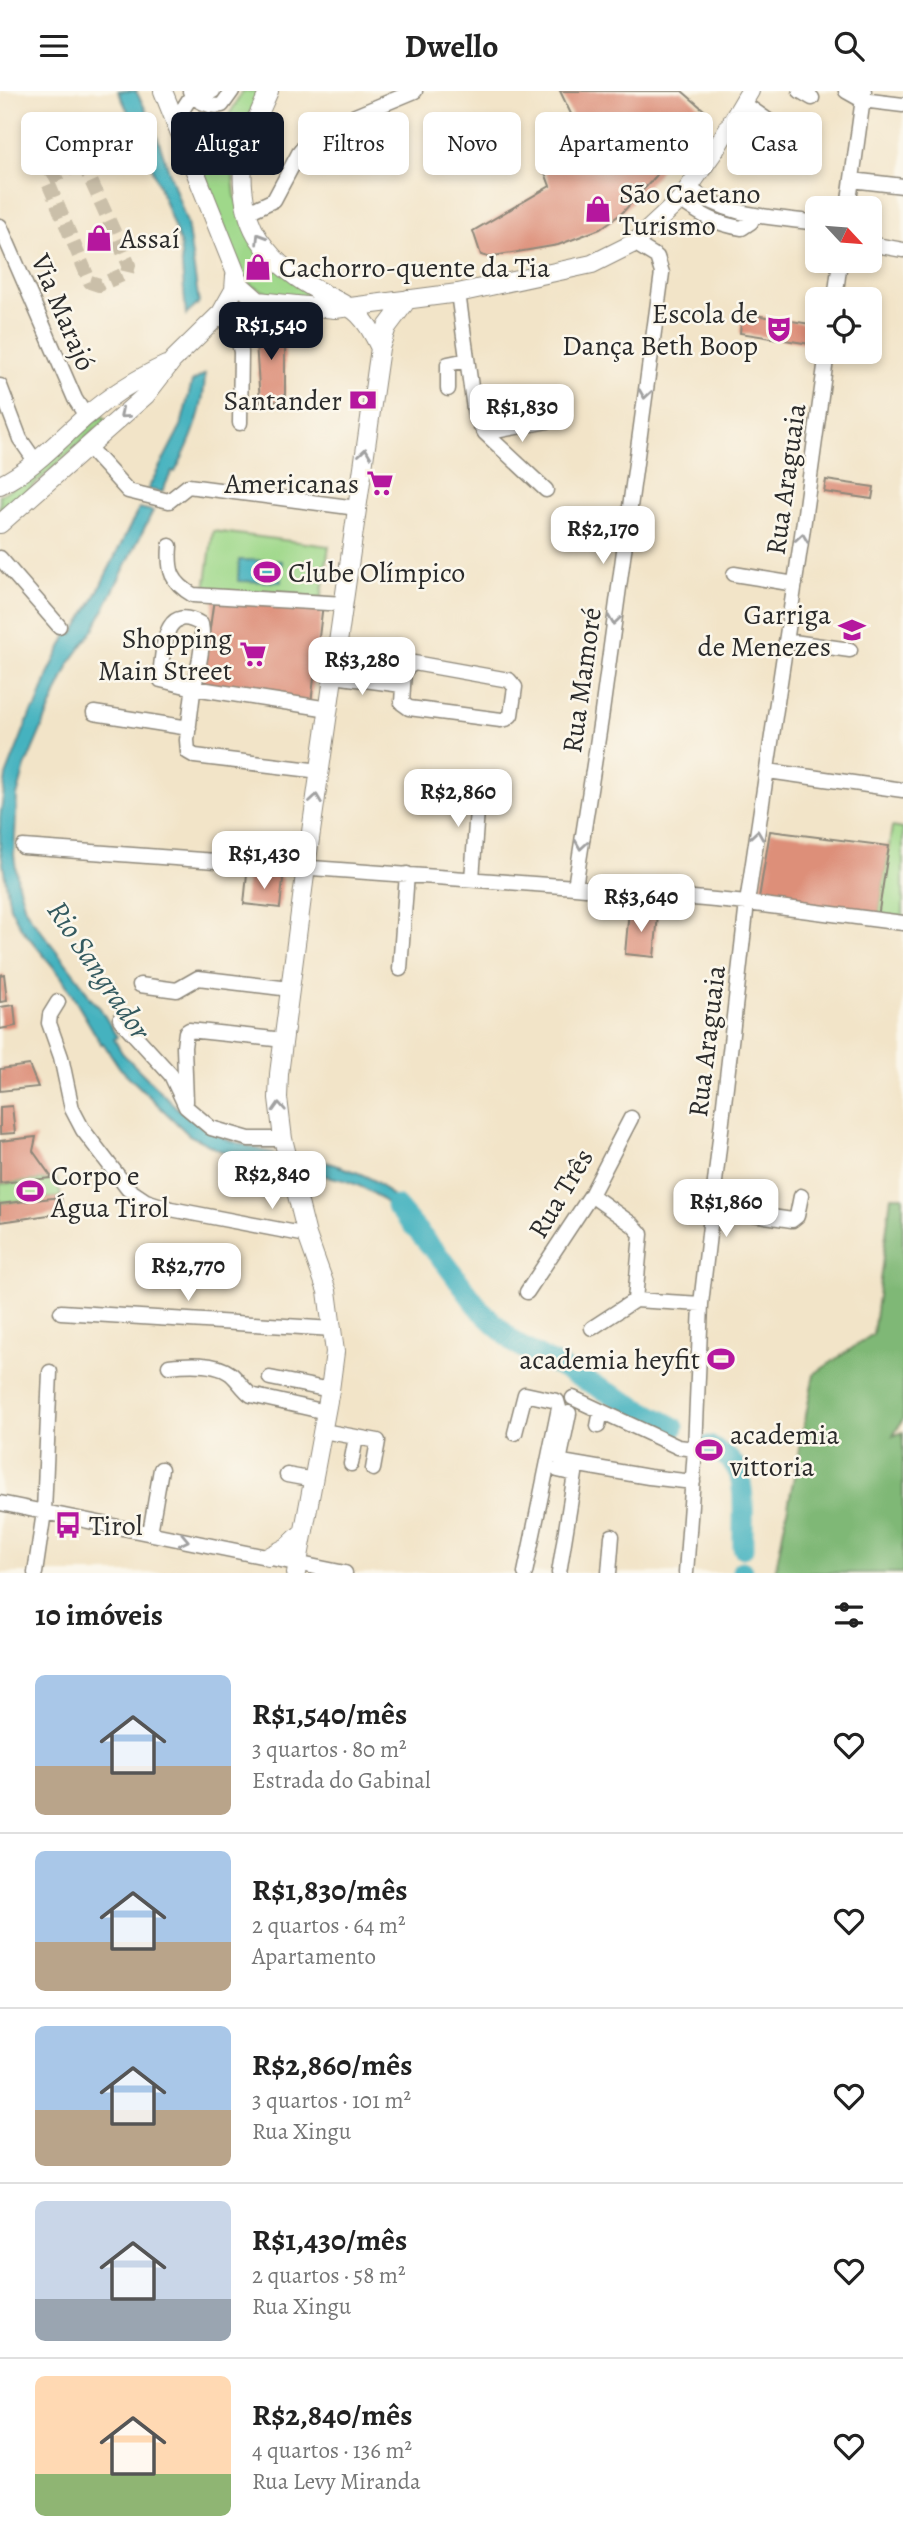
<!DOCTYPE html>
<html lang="pt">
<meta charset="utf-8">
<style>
body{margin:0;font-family:Alegreya,serif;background:#f2f2f2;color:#222;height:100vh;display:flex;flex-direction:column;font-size:26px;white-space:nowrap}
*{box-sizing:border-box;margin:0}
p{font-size:23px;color:#767676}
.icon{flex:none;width:38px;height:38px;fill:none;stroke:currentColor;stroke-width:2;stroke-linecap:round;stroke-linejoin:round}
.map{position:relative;height:1482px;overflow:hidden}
.side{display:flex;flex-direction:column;background:#fff;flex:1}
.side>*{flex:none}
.hud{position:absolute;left:21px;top:21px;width:861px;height:63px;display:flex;gap:14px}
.needle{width:46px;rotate:116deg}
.buttons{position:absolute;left:805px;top:105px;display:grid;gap:14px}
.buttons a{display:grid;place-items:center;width:77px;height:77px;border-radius:10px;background:#fff;box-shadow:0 4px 10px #0003;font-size:35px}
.price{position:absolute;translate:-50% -60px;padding:0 16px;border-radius:14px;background:#fff;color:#222;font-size:23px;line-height:46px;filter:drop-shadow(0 2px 4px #0008)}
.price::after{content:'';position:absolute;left:50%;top:42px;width:21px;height:16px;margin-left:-10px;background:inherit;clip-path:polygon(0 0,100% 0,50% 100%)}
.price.current{background:#111827;color:#fff}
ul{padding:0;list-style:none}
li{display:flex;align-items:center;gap:21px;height:175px;padding:0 35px}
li+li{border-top:2px solid #e0e0e0}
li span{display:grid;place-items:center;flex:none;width:196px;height:140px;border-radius:10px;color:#555}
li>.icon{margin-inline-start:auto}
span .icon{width:84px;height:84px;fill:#fffc;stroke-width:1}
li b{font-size:30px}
h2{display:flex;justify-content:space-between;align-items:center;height:84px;padding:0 35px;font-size:30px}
.chip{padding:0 24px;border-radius:10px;background:#fff;box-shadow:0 4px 10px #0003;font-size:24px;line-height:63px}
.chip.current{background:#111827;color:#fff}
header{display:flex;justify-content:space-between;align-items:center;height:91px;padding:0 35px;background:#fff;font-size:32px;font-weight:700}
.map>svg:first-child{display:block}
.green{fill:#9fd88a;stroke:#65825a;stroke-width:2}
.forest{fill:#7fb876;stroke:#557250;stroke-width:2}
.water{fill:#44b2bf;stroke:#386e75;stroke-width:2}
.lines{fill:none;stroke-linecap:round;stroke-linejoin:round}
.river{stroke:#44b2bf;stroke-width:21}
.building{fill:#dd8f79}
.minor-tunnel{stroke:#cabfa9;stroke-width:14;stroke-dasharray:14 7;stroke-linecap:butt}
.minor-casing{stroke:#8e887a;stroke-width:17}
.major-casing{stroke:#8e887a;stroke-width:20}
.minor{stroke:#fff;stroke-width:14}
.major{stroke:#fff;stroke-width:18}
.oneway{stroke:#a0a0a0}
.labels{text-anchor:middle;stroke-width:5;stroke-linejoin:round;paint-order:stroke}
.poi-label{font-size:28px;fill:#2b2b2b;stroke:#fbf7ec;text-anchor:start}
.street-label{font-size:28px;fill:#2b2b2b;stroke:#fbf7ec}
.water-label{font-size:30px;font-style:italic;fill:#345a5f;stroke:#fbf7ec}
</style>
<header><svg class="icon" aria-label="menu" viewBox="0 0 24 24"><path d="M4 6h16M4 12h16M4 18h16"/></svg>Dwello<svg class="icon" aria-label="search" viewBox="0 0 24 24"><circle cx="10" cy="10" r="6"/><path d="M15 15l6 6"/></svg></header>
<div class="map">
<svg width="903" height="1482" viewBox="0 0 903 1482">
<rect width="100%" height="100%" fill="#fbf7ec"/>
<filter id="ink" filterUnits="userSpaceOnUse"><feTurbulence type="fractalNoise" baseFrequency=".0143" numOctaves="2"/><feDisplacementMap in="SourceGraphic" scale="14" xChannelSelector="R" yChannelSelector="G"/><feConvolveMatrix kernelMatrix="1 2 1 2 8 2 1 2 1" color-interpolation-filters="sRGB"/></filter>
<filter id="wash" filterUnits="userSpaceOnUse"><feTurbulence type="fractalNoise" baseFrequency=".00686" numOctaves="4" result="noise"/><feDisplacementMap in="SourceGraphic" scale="28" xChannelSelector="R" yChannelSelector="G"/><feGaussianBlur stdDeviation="1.57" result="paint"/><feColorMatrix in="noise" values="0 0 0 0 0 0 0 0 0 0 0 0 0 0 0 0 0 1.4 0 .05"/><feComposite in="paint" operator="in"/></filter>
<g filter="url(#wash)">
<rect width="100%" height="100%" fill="#f2e4c8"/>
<path class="green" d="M243 0H261L240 42 232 74 235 104 250 145 324 210 267 202 252 195 242 183 188 40 225 31Z
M102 324 106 329 0 425V404L26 389Z
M213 440 329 455 321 509 204 506Z
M892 736 903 738V829L878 826Z
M57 1088 61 1106 0 1112V1093Z"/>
<path class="forest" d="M891 1105H903V1328L893 1345 903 1341V1482H775L814 1283 873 1243Z"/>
<path class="water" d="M118 0H136L152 31 187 132 199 212 186 224 180 152 142 49Z
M205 283C204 319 192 349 175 381L172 380 162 401 148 398 181 335 192 291Z
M139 417 153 420 94 538 70 571 25 676 17 705 14 764 18 793 25 817 31 827 79 889 91 908 100 917 117 946 114 948 122 962 178 1018 206 1039 228 1049 272 1062 277 1075 221 1060 189 1044 120 977 103 952 101 953 61 885 21 837 10 816 0 756V727L6 685 31 621 36 617 49 581 69 540 73 543 93 510Z
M239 469 282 470 281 491 238 490Z
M307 1067 316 1068C372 1086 382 1085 415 1137 379 1104 361 1088 311 1083Z"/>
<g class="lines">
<path class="river" d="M396 1115 446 1173 481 1220 516 1253 674 1336
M709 1355C718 1361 729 1365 735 1375 747 1392 742 1435 743 1457
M742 1480V1482"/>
</g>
<g id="blocks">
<path class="building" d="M560 0H682L704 19 656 85 622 122 600 138 558 154 488 166 481 164 473 140 550 95 544 79 583 48Z
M742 222 817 234V254L740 242Z
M285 233V310L260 311 255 236Z
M826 389 874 396 872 408 824 401Z
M214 508 323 513 311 612 202 594Z
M770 740 889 755 878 826 759 807Z
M247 783 279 785 283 788 280 817 244 813Z
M629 819 658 824 654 866 625 863Z
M4 883 7 910 0 911V884Z
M14 914 16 935 0 938V916Z
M29 974 38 996 0 1000V978Z
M12 1015 15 1042 0 1043V1016Z
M36 1046 33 1060 52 1087 0 1092V1050Z
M61 1106 63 1122 0 1131V1113Z"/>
</g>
</g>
<g filter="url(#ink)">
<use href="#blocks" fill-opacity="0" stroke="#8e887a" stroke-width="2"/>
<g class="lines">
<path class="minor-tunnel" d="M83 72 129 174 127 182 99 194 90 191 47 89 49 87 107 61"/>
<defs>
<path id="minor" d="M190 0C195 10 210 17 222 14L232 0
M203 0 208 2 213 0
M800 0 812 7
M846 0 862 9 903 14
M743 12 789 44
M175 30 192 4
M107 61 125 53
M852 89 903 95
M689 97C727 126 772 126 817 132
M680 109C702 124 715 133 742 137L751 131 753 124
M848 117 864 0
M248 121 274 109 299 62 310 48 324 38 415 0
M0 135 75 308 86 325
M870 153 903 159
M458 202 475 325 485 342 546 399
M835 208 840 170
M221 222 238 247 241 261 240 332
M0 295 20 348 36 371
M448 298V273L467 269
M485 342 553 329
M88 356 128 400 169 410 188 395 357 417
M170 455C168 480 171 491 193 504L345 513
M0 467 59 535
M734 483 795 493
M786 550 850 559
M414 572 509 589 515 596 511 624 506 628 501 629 409 617 402 612 404 579Z
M334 585 402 594
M94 622 189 637
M320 680 211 667 195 665 188 661 187 649 193 601C197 580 205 554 201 533 163 511 164 558 160 583L161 589 194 597 329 618
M768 680 903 699
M23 756 575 796 747 812 903 832
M472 788 479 691
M575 796 601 628 662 182 657 166 634 152
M400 878 407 783
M140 894 177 899 198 887 290 898
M58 911 50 924 49 932 61 966 72 1018 83 1039 128 1098 146 1110 171 1118 307 1144
M120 928 171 984 186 1016 211 1037 249 1048H283
M186 1011 184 956 186 941 189 939 284 949
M591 1104 633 1134 641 1143 635 1209 592 1237
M712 1117 792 1129 797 1125 801 1105
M527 1201 591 1104 631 1027
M635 1209 701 1213
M61 1221 333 1238
M169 1275C187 1273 215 1271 231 1283 239 1290 243 1298 251 1304L326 1321
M270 1287 330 1299
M573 1307 678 1356 695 1358
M569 1322 560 1366 562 1371 649 1386 693 1391
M598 1335 601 1320
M323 1340 378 1350 373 1378
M515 1342 525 1303 557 1310 559 1317 525 1482
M351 1373 356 1346
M558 1379 575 1383 559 1482
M287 1384 314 1389
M0 1412 345 1482
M150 1442 161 1378
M35 1482 44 1421 50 1281
M609 1482 612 1445
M686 1482 695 1358 701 1213 747 812 802 444 827 261"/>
<path id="major" d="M163 0 241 195 258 210 335 218 458 202 592 173 634 152 680 109 715 59 750 0
M269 0C262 16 254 33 248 49 238 78 242 123 259 148 272 167 291 184 310 195 349 218 359 212 380 257
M0 394C33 378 57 351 84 327 109 305 136 288 166 274
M0 433 146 304 173 269 221 222 234 199 235 185
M268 1466 287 1456 304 1440
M296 1482 330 1299 335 1261 327 1200 307 1144 283 1048 278 1007 279 983 306 776 380 257 387 236 408 208"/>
</defs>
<use href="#minor" class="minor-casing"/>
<use href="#major" class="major-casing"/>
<use href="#minor" class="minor"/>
<use href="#major" class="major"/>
</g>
<defs><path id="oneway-chevron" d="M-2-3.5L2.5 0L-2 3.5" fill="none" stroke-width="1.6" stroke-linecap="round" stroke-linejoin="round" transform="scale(1.75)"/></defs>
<g class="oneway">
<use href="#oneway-chevron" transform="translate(260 147) rotate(-122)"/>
<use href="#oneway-chevron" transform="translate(645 303) rotate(98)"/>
<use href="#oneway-chevron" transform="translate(124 323) rotate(139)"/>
<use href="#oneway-chevron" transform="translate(365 362) rotate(-82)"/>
<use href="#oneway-chevron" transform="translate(802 447) rotate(-82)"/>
<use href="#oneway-chevron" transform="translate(614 529) rotate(98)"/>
<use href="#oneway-chevron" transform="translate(316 708) rotate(-82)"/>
<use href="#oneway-chevron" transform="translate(757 744) rotate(-82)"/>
<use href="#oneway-chevron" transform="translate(581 754) rotate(99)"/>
<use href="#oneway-chevron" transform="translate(279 1016) rotate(-93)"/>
<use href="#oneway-chevron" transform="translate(184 1449) rotate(12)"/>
</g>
</g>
<defs>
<symbol id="shop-bare" viewBox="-9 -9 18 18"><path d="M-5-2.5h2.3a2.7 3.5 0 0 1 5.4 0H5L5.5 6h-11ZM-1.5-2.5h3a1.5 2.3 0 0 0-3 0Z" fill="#b5179e" stroke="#fbf7ec" stroke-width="2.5" paint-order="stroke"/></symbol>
<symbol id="theatre-bare" viewBox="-9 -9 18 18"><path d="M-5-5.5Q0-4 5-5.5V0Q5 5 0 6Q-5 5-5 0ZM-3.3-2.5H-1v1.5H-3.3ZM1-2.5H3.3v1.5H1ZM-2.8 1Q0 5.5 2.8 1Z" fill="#b5179e" stroke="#fbf7ec" stroke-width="2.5" paint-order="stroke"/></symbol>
<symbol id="bank-bare" viewBox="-9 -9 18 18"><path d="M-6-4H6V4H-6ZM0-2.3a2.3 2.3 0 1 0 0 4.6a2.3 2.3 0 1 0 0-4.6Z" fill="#b5179e" stroke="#fbf7ec" stroke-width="2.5" paint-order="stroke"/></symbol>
<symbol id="supermarket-bare" viewBox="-9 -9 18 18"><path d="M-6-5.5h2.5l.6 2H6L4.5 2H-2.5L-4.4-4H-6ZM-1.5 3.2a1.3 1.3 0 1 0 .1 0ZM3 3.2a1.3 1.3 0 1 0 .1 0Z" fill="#b5179e" stroke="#fbf7ec" stroke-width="2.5" paint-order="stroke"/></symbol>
<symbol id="stadium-bare" viewBox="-9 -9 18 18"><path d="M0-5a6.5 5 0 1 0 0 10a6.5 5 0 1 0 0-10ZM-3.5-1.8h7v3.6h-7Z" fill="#b5179e" stroke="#fbf7ec" stroke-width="2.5" paint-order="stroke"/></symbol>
<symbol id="school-bare" viewBox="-9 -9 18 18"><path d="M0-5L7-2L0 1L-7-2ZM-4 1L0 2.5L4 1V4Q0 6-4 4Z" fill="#b5179e" stroke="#fbf7ec" stroke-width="2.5" paint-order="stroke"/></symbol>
<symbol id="bus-bare" viewBox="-9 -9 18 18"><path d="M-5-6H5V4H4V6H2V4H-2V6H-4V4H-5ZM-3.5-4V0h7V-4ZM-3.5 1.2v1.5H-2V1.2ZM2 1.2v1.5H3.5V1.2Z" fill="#b5179e" stroke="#fbf7ec" stroke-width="2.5" paint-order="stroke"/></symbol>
</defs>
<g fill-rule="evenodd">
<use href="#shop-bare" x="579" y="99" width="38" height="38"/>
<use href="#shop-bare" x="80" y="128" width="38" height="38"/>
<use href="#shop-bare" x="239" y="157" width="38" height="38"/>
<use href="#theatre-bare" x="760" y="219" width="38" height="38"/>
<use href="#bank-bare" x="344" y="290" width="38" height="38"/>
<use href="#supermarket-bare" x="361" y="373" width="38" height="38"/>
<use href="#stadium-bare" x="248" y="462" width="38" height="38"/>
<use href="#school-bare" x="833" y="520" width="38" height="38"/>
<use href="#supermarket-bare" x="234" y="544" width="38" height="38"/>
<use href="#stadium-bare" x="11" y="1081" width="38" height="38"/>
<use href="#stadium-bare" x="702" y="1249" width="38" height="38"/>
<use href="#stadium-bare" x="690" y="1340" width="38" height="38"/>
<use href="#bus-bare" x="49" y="1415" width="38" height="38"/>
</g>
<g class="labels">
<g class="poi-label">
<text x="619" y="112">São Caetano<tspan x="619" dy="32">Turismo</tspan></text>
<text x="120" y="157">Assaí</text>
<text x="279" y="186">Cachorro-quente da Tia</text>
<text x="758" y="232" text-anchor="end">Escola de<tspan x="758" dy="32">Dança Beth Boop</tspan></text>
<text x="342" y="319" text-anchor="end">Santander</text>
<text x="359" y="402" text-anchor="end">Americanas</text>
<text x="288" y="491">Clube Olímpico</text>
<text x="831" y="533" text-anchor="end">Garriga<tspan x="831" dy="32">de Menezes</tspan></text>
<text x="232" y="557" text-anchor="end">Shopping<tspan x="232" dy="32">Main Street</tspan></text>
<text x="51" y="1094">Corpo e<tspan x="51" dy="32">Água Tirol</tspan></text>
<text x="700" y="1278" text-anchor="end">academia heyfit</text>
<text x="730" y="1353">academia<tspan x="730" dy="32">vittoria</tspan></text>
<text x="89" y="1444">Tirol</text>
</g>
<g class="street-label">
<text transform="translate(64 221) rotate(67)" y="10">Via Marajó</text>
<text transform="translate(785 388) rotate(-82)" y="10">Rua Araguaia</text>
<text transform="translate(581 589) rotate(-82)" y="10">Rua Mamoré</text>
<text transform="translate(706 950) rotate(-83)" y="10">Rua Araguaia</text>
<text transform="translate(560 1102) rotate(-59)" y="10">Rua Três</text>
</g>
<g class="water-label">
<text transform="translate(99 879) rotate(56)" y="10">Rio Sangrador</text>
</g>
</g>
</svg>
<div class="buttons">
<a><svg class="needle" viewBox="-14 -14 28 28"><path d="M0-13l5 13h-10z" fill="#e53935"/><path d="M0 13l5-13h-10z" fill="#767676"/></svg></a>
<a><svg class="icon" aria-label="locate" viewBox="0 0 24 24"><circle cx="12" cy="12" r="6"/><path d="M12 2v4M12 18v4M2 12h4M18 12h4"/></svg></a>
</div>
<b class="price current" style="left:271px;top:271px">R$1,540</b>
<b class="price" style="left:522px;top:353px">R$1,830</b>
<b class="price" style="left:603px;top:475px">R$2,170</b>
<b class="price" style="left:362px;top:606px">R$3,280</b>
<b class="price" style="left:458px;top:738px">R$2,860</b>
<b class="price" style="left:264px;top:800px">R$1,430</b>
<b class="price" style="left:641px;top:843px">R$3,640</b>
<b class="price" style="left:272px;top:1120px">R$2,840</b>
<b class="price" style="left:726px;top:1148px">R$1,860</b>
<b class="price" style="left:188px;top:1212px">R$2,770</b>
<div class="hud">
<a class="chip">Comprar</a>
<a class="chip current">Alugar</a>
<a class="chip">Filtros</a>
<a class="chip">Novo</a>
<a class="chip">Apartamento</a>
<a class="chip">Casa</a>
</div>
</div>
<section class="side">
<h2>10 imóveis<svg class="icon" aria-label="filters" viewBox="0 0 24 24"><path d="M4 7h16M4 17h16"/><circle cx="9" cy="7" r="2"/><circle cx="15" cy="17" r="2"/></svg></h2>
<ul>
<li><span style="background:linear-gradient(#a9c7e8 65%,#b9a48a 0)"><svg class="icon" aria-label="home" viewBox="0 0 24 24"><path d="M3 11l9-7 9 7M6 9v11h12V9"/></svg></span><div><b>R$1,540/mês</b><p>3 quartos · 80 m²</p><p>Estrada do Gabinal</p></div><svg class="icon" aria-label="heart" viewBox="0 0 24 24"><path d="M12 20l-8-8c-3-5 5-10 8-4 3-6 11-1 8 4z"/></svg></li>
<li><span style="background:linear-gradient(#a9c7e8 65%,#b9a48a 0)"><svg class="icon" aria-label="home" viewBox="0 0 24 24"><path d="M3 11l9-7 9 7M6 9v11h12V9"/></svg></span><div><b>R$1,830/mês</b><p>2 quartos · 64 m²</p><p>Apartamento</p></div><svg class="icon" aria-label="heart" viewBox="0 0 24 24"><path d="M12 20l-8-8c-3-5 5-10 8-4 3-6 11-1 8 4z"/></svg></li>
<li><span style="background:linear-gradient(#a9c7e8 60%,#b9a48a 0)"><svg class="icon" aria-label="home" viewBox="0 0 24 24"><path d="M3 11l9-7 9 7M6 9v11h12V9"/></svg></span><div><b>R$2,860/mês</b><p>3 quartos · 101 m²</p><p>Rua Xingu</p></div><svg class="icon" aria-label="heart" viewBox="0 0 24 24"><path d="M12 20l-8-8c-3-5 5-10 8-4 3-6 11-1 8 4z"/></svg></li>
<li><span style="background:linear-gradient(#c9d6e8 70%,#9aa5b1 0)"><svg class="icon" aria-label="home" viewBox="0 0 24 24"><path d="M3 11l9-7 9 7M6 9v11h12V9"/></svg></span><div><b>R$1,430/mês</b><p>2 quartos · 58 m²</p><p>Rua Xingu</p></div><svg class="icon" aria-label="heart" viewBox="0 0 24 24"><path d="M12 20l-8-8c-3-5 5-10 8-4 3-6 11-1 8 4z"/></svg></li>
<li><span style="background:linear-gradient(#ffd9b3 70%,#8fb573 0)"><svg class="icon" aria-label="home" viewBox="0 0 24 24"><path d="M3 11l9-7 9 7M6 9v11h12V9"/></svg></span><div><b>R$2,840/mês</b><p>4 quartos · 136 m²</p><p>Rua Levy Miranda</p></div><svg class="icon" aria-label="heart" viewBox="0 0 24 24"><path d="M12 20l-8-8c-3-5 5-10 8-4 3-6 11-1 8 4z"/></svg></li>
</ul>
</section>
